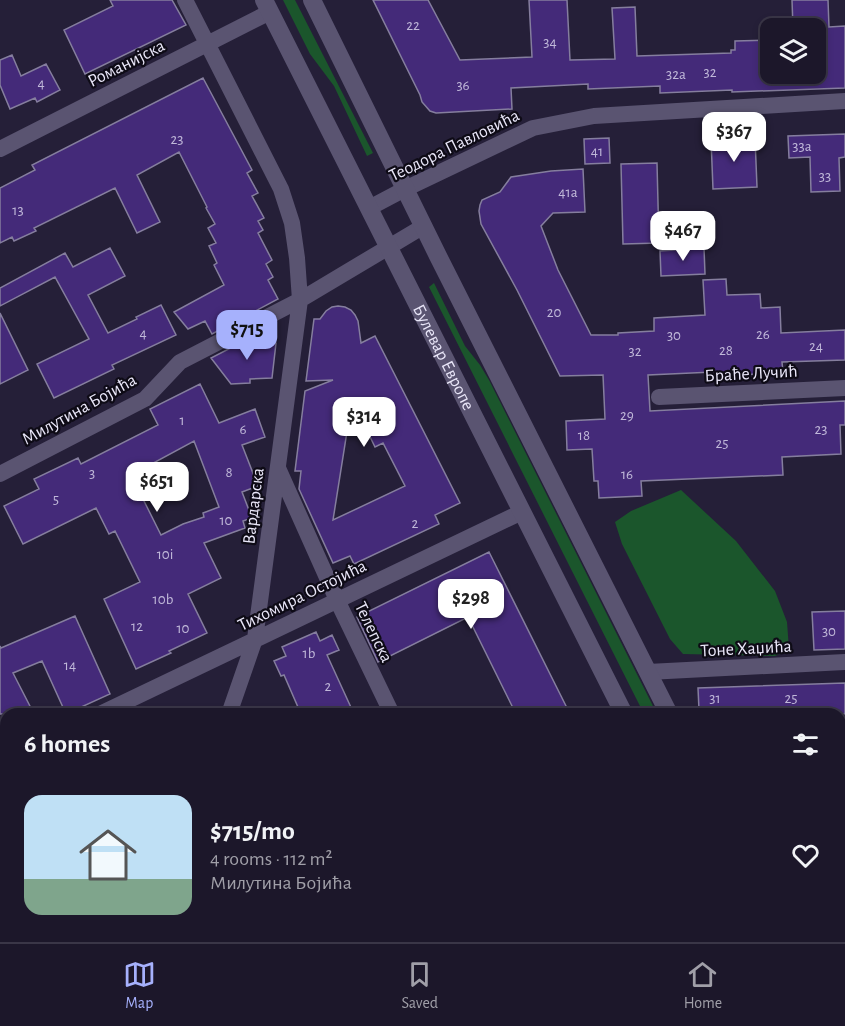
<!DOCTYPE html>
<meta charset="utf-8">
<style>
body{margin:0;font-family:"Alegreya Sans",sans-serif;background:#292436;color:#f1f3f6;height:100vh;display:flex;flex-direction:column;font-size:22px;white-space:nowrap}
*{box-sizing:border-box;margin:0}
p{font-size:20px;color:#a09fa8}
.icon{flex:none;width:33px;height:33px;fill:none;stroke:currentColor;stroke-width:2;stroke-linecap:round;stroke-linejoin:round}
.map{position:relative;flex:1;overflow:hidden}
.side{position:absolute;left:0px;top:708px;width:846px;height:234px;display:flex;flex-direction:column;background:#1c172a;border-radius:18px 18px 0 0;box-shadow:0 3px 9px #0003,0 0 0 2px #3a3647}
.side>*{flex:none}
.fabs{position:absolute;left:760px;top:18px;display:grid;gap:12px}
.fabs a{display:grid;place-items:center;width:66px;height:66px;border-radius:12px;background:#1c172a;box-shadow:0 3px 9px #0003,0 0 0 2px #3a3647;font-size:30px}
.price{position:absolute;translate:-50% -51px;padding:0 14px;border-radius:12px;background:#fff;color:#222;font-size:20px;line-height:39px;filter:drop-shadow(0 2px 3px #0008)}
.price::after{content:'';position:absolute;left:50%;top:36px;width:18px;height:14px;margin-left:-9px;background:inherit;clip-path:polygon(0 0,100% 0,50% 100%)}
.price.selected{background:#a6b1fc;color:#111}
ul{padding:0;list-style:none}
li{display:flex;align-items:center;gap:18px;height:150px;padding:0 24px}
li+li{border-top:2px solid #3a3647}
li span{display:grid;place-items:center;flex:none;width:168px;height:120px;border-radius:18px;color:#555}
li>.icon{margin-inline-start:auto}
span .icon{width:72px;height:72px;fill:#fffc;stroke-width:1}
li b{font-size:26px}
h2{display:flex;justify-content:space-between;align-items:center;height:72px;padding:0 24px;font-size:26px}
.dock{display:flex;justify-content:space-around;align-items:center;height:84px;border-top:2px solid #3a3647;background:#1c172a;font-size:16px;color:#a09fa8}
.dock a{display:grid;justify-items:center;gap:3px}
.dock .selected{color:#a6b1fc}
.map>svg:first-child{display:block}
.green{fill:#1b562c}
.building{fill:#442a79;stroke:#857e9e;stroke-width:1.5;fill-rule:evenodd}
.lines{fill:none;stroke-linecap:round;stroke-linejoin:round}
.minor{stroke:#5a5471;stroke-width:16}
.secondary{stroke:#5a5471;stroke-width:18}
.labels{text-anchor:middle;stroke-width:4.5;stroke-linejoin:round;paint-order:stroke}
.number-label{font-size:15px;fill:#c0b8d9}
.street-label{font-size:18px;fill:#eae7f9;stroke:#0e0b16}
</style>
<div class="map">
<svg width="845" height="942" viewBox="0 0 845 942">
<rect width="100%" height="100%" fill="#251f38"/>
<path class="green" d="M283 0H295L373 153 367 156 334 86 310 54Z
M434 283 465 346 480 365 489 380 657 714H644L429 287Z
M681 490 736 541 775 591 787 622 789 649 775 656 683 654 670 639 622 544 615 522 631 511Z"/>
<path class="building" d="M110 0H172L186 25 85 74 64 30 113 6Z
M373 0H428L460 60 532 57 529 0H567L570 60 615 59 612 8 635 7 637 56 731 53V50H735V41L771 40V74H816V28H793L792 0H828L829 27 845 26V88L732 92V90L660 93V86L588 89V84L511 88 512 109 436 113 430 111 422 102 420 95Z
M12 55 21 76 46 64 60 90 37 102 35 98 10 109 0 85V60Z
M203 78 252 170 247 173 258 193 252 196 264 218 258 221 263 230 258 233 272 260 266 264 273 277 268 280 278 299 212 334 205 321 188 329 174 312 224 285 214 265 217 263 209 246 216 243 208 228 215 224 206 208 207 207 179 152 137 175 160 222 137 233 115 188 34 228 36 231 14 241 12 237 0 243V188L35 170 32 165Z
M845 134V157L839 158 840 191 811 192 810 157 789 158 788 136Z
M609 138 610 163 585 164 584 139Z
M755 138 757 187 713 189 711 139Z
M657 163 659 243 623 244 621 164Z
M583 169 585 212 553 213 541 226 558 270 591 335H618V333L654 331V318L705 315 703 280 726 279 727 295 760 294 761 308 780 307 781 333 845 330V360L782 362 783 373 713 376V372L648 375 650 411 845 401V425H840L841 454 782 457 783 475 641 481 642 496 599 498 598 481H594L592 449 567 450 566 421 605 419 603 375 560 376 517 290 481 224 479 211 480 205 482 200 500 192 511 177 551 171Z
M110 248 125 276 88 295 108 333 137 319 136 317 161 305 176 335 112 365 114 369 54 398 37 364 89 339 55 277 0 306V288L65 253 73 267Z
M704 248 705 274 661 276 660 251Z
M338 306 345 307 351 310 355 315 358 321 361 343 375 336 460 503 435 515 439 524 354 564 350 556 333 563 299 489 301 471H295L305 391 333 380 306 381 314 319H320L326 311 332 307ZM352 400 375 447 383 443 405 486 333 520Z
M0 313 28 370 0 384Z
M250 338 276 343 272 378 250 379V383L231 384 211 358Z
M200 384 219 423 255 409 265 437 242 445 258 486 242 492 252 518 243 521 245 528 204 543 221 578 188 594 207 633 169 651 171 653 136 669 104 599 140 582 115 531 109 534 96 508 23 544 4 506 39 489 34 479 78 458 81 464 158 425 150 409ZM194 441 219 507 203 513 204 517 183 524 161 535 131 475Z
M489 552 570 714H516L468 617 378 662 357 617Z
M845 611V649L814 650 812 612Z
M75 616 110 694 66 714 42 661 13 673 34 714H0V646L1 648Z
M316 632 320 641 332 635 339 650 327 655 354 714H301L284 675 281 676 274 661 286 656 282 647Z
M845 683V714H738L737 708 699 710 698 688Z"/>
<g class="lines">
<path class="minor" d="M185 0 281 189 292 223 297 258 300 300 255 639 229 714
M0 149 270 12
M369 208 405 189 533 128 594 116 845 101
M659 397 845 388
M278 468 337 600 392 714
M0 474 145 399 180 362 300 300 424 226
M648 672 845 662
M100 714 522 512
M0 762 6 759
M499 936 502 942
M90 942 94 936"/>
<g class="secondary">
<path id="s1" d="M264 0 624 714"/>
<path d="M312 0 438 256 669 714"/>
<path d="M736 936 740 942"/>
<path d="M783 936 787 942"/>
</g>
</g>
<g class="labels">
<g class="number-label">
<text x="413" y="30">22</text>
<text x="550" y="47">34</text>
<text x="710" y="77">32</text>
<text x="676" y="79">32a</text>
<text x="41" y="88">4</text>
<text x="463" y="90">36</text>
<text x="177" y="144">23</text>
<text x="802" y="151">33a</text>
<text x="597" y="156">41</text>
<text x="825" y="181">33</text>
<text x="568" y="197">41a</text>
<text x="18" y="215">13</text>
<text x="554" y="317">20</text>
<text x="143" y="338">4</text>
<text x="763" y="339">26</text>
<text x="674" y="340">30</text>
<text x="816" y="351">24</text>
<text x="726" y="355">28</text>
<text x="635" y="356">32</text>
<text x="627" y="420">29</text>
<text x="182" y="425">1</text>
<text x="243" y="434">6</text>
<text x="821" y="434">23</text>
<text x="584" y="440">18</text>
<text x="722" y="448">25</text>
<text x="229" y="477">8</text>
<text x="92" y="478">3</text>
<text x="627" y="479">16</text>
<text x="56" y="504">5</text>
<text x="226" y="525">10</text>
<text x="415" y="528">2</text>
<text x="165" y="559">10i</text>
<text x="163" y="604">10b</text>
<text x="137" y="631">12</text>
<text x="183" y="633">10</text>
<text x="829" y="636">30</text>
<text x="309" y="658">1b</text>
<text x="70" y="670">14</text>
<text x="328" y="691">2</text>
<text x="715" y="703">31</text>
<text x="791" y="703">25</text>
</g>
<g class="street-label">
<text transform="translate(126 63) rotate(-27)" y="6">Романијска</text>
<text transform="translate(454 145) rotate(-26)" y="6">Теодора Павловића</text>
<text dy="6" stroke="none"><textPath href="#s1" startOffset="400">Булевар Европе</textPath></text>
<text transform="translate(751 373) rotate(-3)" y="6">Браће Лучић</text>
<text transform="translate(79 409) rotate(-29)" y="6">Милутина Бојића</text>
<text transform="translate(253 506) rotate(-83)" y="6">Вардарска</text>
<text transform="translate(302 595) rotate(-26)" y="6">Тихомира Остојића</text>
<text transform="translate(374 632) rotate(64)" y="6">Телепска</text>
<text transform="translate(746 648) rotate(-3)" y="6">Тоне Хаџића</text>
</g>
</g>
</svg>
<div class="fabs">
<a><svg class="icon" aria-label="layers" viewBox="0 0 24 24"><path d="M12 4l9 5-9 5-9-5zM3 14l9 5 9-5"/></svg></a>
</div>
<b class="price" style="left:734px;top:163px">$367</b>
<b class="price" style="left:683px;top:262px">$467</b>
<b class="price selected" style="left:247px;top:361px">$715</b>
<b class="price" style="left:364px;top:448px">$314</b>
<b class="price" style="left:157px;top:513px">$651</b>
<b class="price" style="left:471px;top:630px">$298</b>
<section class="side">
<h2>6 homes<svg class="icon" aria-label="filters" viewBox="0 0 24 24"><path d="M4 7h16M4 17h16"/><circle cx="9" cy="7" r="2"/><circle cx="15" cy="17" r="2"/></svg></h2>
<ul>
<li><span style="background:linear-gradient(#bfe0f5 70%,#7fa58c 0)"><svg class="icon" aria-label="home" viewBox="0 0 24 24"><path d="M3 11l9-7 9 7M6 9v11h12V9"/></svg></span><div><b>$715/mo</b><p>4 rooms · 112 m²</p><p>Милутина Бојића</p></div><svg class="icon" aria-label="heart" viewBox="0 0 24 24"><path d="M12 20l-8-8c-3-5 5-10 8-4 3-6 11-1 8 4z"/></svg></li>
</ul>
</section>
</div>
<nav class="dock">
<a class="selected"><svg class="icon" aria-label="map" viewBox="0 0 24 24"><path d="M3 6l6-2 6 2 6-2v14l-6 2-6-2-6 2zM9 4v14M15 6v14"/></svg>Map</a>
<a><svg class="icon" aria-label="saved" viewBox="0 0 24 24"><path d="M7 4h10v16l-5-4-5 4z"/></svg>Saved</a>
<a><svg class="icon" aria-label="home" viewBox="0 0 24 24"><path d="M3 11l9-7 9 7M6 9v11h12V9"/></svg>Home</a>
</nav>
